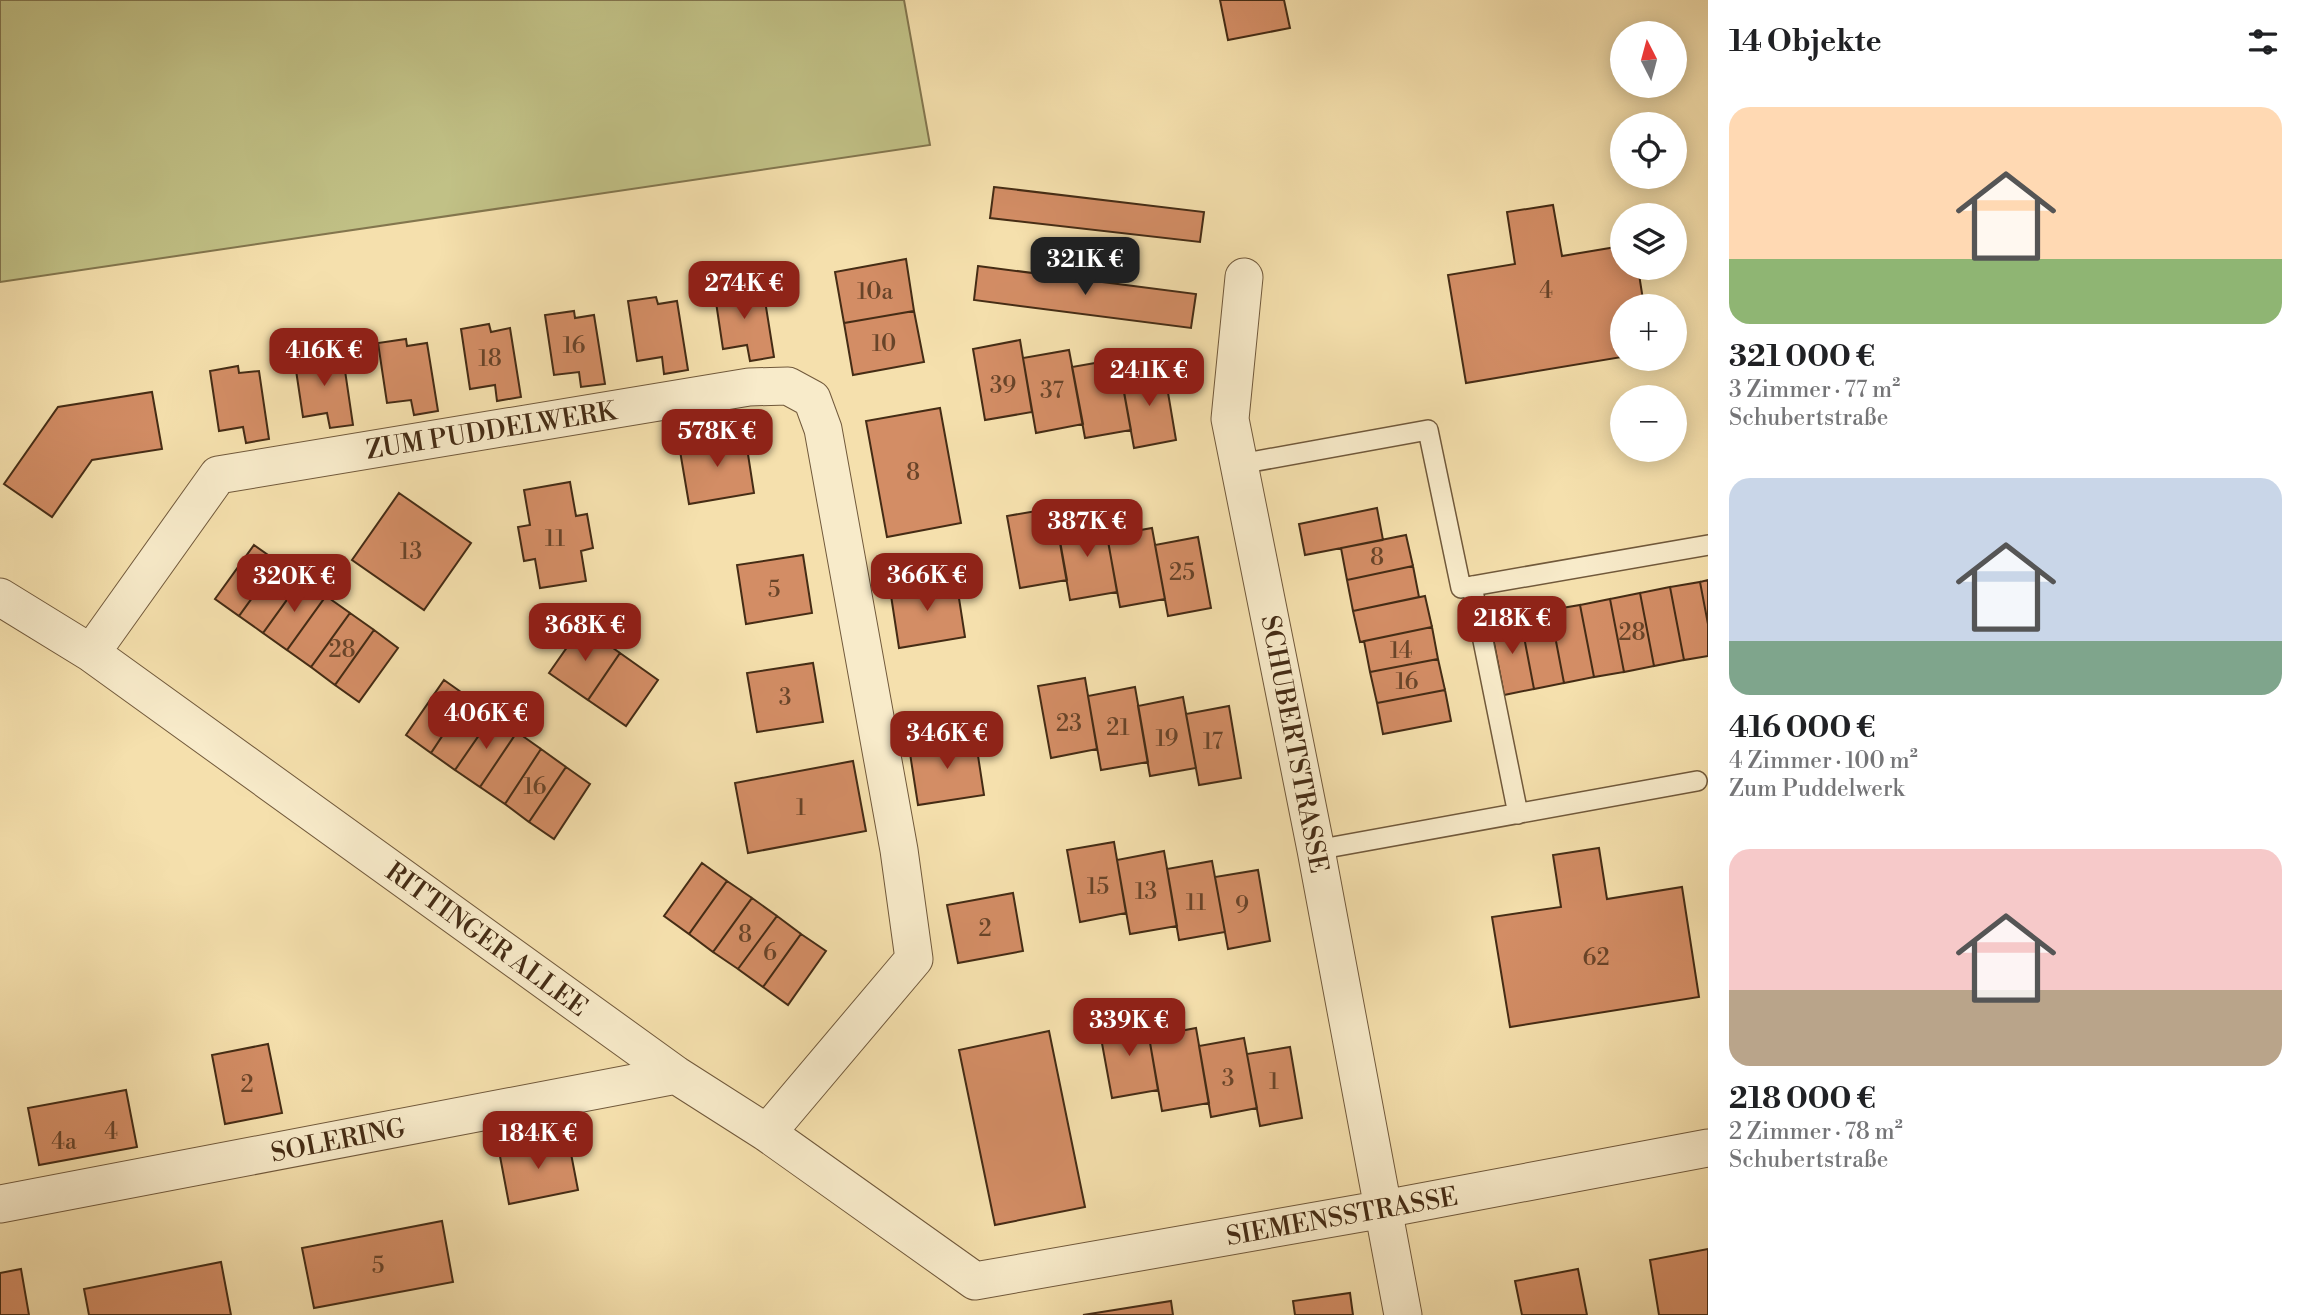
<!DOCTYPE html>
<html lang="de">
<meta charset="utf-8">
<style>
body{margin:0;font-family:"Libre Bodoni",serif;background:#f2f2f2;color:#202124;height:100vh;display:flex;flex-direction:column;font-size:26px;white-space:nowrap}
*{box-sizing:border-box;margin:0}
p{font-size:23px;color:#757577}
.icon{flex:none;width:38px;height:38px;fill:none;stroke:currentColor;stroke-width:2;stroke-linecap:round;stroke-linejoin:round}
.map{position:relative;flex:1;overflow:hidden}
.details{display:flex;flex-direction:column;background:#fff;width:595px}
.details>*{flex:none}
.needle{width:46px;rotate:354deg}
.fabs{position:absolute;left:1610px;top:21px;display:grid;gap:14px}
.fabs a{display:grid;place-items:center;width:77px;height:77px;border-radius:50%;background:#fff;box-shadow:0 4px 18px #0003;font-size:35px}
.price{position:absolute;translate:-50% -60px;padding:0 16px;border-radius:14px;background:#8f2418;color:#fff;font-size:23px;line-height:46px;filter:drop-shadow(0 2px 4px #0008)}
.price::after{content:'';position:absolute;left:50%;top:42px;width:21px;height:16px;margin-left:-10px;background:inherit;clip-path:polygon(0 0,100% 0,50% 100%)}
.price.current{background:#222;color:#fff}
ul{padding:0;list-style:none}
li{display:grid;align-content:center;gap:14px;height:371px;padding:0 21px}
li span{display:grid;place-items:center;height:217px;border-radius:21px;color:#555}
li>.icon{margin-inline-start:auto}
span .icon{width:126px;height:126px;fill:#fffc;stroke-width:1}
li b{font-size:30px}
h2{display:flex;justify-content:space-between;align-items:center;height:84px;padding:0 21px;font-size:30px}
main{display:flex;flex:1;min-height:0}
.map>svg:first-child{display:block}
.green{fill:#c1c186;stroke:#83764e;stroke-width:2}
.building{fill:#d38d65;stroke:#452c15;stroke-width:2}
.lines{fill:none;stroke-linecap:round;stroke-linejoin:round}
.lane-casing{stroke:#71593b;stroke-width:22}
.street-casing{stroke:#71593b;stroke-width:39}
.lane{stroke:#f8ebca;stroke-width:19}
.street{stroke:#f8ebca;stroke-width:37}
.labels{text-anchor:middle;stroke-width:7;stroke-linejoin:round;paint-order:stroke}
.number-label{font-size:23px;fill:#684429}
.street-label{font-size:26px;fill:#452c15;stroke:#f8ebca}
</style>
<main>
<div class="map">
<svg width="1708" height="1315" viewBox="0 0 1708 1315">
<rect width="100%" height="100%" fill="#f5e0ad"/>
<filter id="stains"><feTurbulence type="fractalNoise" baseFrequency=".00286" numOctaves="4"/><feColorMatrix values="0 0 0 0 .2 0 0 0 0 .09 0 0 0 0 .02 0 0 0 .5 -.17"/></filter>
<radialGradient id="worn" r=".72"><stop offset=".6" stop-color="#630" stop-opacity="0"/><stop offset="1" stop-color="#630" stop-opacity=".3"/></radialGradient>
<path class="green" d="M0 0H904L930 145 0 282Z"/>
<path class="building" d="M1220 0H1284L1290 28 1228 40Z
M994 187 1204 212 1200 242 990 218Z
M1553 205 1562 256 1622 246V268H1638L1644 306H1622V357L1466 383 1448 275 1515 264 1507 212Z
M906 259 914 311 844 323 835 272Z
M978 266 1196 294 1191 328 974 300Z
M743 285V292L763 288 774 357 750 361 747 345 723 349 714 289Z
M656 297 658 304 677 301 688 370 664 374 662 357 637 361 628 301Z
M574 311 575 318 594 315 605 384 581 387 579 372 554 375 545 315Z
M914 311 924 362 853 375 844 323Z
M489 324 491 332 510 328 521 397 497 401 495 385 470 389 461 329Z
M406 339 407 346 427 343 438 411 414 415 411 400 387 403 378 343Z
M1020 340 1032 412 985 420 973 349Z
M1069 350 1083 424 1036 433 1023 358Z
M322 352 323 359 343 357 353 425 330 428 327 413 303 417 294 357Z
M1118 359 1131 430 1085 438 1072 367Z
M238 366 239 373 259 371 269 439 246 443 243 427 219 431 210 371Z
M1164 369 1176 440 1134 448 1121 376Z
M152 392 162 449 92 460 52 517 4 484 58 407Z
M940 408 961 523 887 537 866 421Z
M745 435 754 493 689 504 679 445Z
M570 482 576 516 587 514 593 548 581 551 586 581 540 588 535 559 524 561 518 527 530 525 524 490Z
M399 493 471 543 424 610 352 560Z
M1054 508 1067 580 1020 588 1007 516Z
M1377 508 1383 540 1305 555 1299 524Z
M1104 518 1117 592 1070 600 1057 526Z
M1152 528 1165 599 1120 607 1107 536Z
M1406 535 1413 566 1347 580 1341 548Z
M1198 537 1211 608 1168 616 1155 545Z
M254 545 278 562 239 616 215 599Z
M803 555 812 613 746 624 737 565Z
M278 562 302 579 263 633 239 616Z
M1413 566 1419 597 1353 611 1347 580Z
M302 579 326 596 287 650 263 633Z
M956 579 965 637 899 648 890 589Z
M1708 580V624L1700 582Z
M1700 582 1708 624V656L1684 660 1670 587Z
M1670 587 1684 660 1654 666 1640 593Z
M1640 593 1654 666 1624 672 1610 599Z
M326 596 350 613 311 667 287 650Z
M1425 596 1432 627 1360 642 1353 611Z
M1610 599 1624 672 1594 677 1580 605Z
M1580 605 1594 677 1564 683 1550 610Z
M1550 610 1564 683 1534 689 1520 616Z
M350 613 374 630 335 685 311 667Z
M1520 616 1534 689 1504 695 1490 622Z
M582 626 620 653 588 700 549 673Z
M1432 627 1438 659 1370 672 1364 641Z
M374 630 398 648 359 702 335 685Z
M620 653 658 680 626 726 588 700Z
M1438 659 1445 690 1377 703 1370 672Z
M813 663 823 722 757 732 747 673Z
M1085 678 1097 749 1051 758 1038 686Z
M444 680 468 697 431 753 406 735Z
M1135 687 1148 762 1101 770 1088 696Z
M1445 690 1451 721 1383 734 1377 703Z
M468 697 493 715 455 770 431 753Z
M1183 697 1196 768 1150 776 1138 706Z
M1229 706 1241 778 1199 785 1186 714Z
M493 715 517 732 480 787 455 770Z
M517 732 541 749 505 804 480 787Z
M975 736 984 795 918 805 909 747Z
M541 749 566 767 529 822 505 804Z
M853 761 866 831 748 853 735 783Z
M566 767 590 784 554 839 529 822Z
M1114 842 1126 913 1080 922 1067 850Z
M1599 848 1607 899 1682 887 1699 997 1510 1027 1492 917 1561 907 1553 855Z
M1164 851 1177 926 1130 934 1117 860Z
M1212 861 1225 932 1179 940 1167 869Z
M702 863 727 881 689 934 664 916Z
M1258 870 1270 941 1228 949 1215 877Z
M727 881 752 898 713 952 689 934Z
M1013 893 1023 951 958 963 947 905Z
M752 898 777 916 738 969 713 952Z
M777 916 801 934 763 987 738 969Z
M801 934 826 951 788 1005 763 987Z
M1146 1019 1158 1090 1112 1098 1099 1027Z
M1196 1028 1209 1103 1162 1111 1149 1037Z
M1049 1031 1085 1207 995 1225 959 1050Z
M1244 1038 1257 1108 1211 1117 1199 1046Z
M268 1044 282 1113 225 1124 212 1055Z
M1290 1047 1302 1118 1260 1126 1247 1054Z
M126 1090 137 1147 39 1165 28 1108Z
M568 1138 578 1190 509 1204 499 1151Z
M442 1221 453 1282 314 1308 302 1248Z
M1708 1249V1315H1659L1650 1260Z
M221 1262 231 1315H89L84 1289Z
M21 1269 29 1315H0V1273Z
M1578 1269 1587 1315H1522L1515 1281Z
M1350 1293 1353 1315H1295L1293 1301Z
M1171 1301 1173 1315H1083Z"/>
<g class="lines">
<defs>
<path id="lane" d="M1240 464 1428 430 1461 588 1708 545
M1472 586 1518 814
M1316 850 1697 781"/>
<path id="street" d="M1244 277 1230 419 1316 850 1403 1315
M0 597 91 653 676 1075 767 1133 975 1281 1384 1209 1708 1148
M91 653 218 475 749 387 788 386 812 399 823 429 899 850 914 959 767 1133
M0 1204 676 1075"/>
</defs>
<use href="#lane" class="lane-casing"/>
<use href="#street" class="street-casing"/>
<use href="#lane" class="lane"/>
<use href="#street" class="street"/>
</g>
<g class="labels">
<g class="number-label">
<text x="1546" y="298">4</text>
<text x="875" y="299">10a</text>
<text x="884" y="351">10</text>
<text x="574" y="353">16</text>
<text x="490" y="366">18</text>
<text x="1003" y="393">39</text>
<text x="1052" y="398">37</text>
<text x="913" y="480">8</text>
<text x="555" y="546">11</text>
<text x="411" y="559">13</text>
<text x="1377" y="565">8</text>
<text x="1182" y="580">25</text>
<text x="774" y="597">5</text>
<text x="1632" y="640">28</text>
<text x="342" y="657">28</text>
<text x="1401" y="658">14</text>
<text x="1407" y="689">16</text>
<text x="785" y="705">3</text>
<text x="1069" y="731">23</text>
<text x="1118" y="735">21</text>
<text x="1167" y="746">19</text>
<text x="1213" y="749">17</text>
<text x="535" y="794">16</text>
<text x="801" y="815">1</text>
<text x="1098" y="894">15</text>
<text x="1146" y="899">13</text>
<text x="1196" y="910">11</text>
<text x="1242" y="913">9</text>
<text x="985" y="936">2</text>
<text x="745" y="942">8</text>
<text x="770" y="960">6</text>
<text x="1596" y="965">62</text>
<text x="1228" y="1086">3</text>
<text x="1274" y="1089">1</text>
<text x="247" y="1092">2</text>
<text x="111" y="1139">4</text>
<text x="64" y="1149">4a</text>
<text x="378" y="1273">5</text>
</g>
<g class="street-label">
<text transform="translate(491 430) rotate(-9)" y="9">ZUM PUDDELWERK</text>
<text transform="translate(1295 744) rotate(79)" y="9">SCHUBERTSTRASSE</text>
<text transform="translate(487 939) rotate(36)" y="9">RITTINGER ALLEE</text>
<text transform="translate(338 1140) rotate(-11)" y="9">SOLERING</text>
<text transform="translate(1342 1216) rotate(-10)" y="9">SIEMENSSTRASSE</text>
</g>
</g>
<rect width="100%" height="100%" filter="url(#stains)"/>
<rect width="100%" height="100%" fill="url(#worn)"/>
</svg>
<div class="fabs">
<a><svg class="needle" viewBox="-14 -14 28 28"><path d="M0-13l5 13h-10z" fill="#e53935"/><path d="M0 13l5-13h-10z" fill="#757577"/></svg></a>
<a><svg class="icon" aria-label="locate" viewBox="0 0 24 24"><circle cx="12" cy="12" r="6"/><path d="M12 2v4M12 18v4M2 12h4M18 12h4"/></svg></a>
<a><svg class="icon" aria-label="layers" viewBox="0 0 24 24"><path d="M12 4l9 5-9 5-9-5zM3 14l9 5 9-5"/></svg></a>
<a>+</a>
<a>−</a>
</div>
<b class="price current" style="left:1085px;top:297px">321K €</b>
<b class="price" style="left:744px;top:321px">274K €</b>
<b class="price" style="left:324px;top:388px">416K €</b>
<b class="price" style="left:1149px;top:408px">241K €</b>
<b class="price" style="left:717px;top:469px">578K €</b>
<b class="price" style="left:1087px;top:559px">387K €</b>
<b class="price" style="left:927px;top:613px">366K €</b>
<b class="price" style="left:294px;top:614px">320K €</b>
<b class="price" style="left:1512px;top:656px">218K €</b>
<b class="price" style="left:585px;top:663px">368K €</b>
<b class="price" style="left:486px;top:751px">406K €</b>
<b class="price" style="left:947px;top:771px">346K €</b>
<b class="price" style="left:1129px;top:1058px">339K €</b>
<b class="price" style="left:538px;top:1171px">184K €</b>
</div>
<section class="details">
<h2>14 Objekte<svg class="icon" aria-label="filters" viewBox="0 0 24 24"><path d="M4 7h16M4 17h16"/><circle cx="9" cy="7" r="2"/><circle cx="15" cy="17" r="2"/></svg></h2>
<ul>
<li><span style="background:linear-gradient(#ffd9b3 70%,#8fb573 0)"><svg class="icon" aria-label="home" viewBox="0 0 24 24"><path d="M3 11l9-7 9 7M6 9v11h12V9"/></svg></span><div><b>321 000 €</b><p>3 Zimmer · 77 m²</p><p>Schubertstraße</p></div></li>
<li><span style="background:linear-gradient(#c9d6e8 75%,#7fa58c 0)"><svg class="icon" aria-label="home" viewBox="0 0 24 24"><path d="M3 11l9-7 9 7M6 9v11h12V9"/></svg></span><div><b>416 000 €</b><p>4 Zimmer · 100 m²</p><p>Zum Puddelwerk</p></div></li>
<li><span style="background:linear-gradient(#f6c9c9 65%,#b9a48a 0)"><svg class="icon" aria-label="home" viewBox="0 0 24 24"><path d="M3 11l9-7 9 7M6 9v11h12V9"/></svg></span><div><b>218 000 €</b><p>2 Zimmer · 78 m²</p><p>Schubertstraße</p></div></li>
</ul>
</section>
</main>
